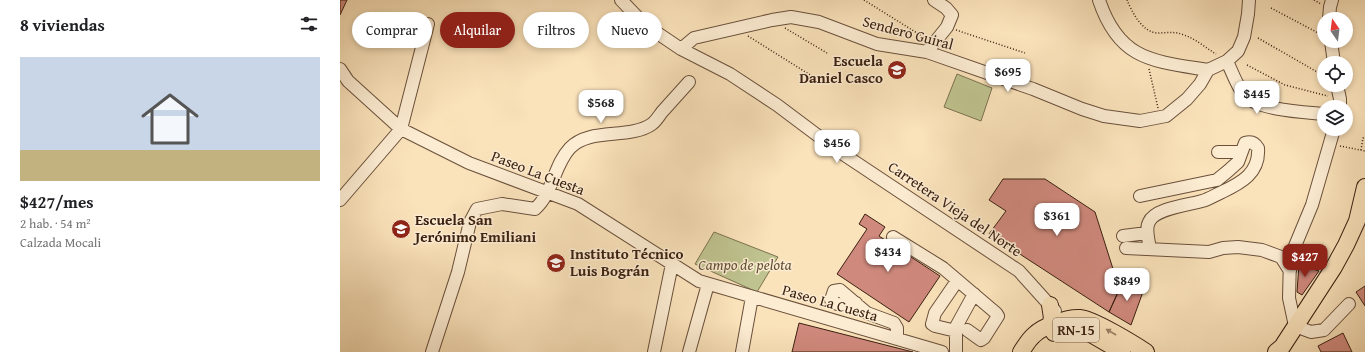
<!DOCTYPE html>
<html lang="es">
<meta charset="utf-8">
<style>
body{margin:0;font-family:"Gentium Book Plus",serif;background:#f6f6f6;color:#202124;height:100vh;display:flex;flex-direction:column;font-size:15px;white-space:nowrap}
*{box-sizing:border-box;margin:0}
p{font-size:13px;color:#757577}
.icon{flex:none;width:22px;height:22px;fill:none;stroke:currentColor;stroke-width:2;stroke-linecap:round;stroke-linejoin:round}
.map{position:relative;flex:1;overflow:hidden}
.side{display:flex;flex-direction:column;background:#fff;width:340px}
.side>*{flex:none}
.banner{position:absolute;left:12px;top:12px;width:380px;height:36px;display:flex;gap:8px}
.needle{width:26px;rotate:346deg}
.tools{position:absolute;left:977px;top:12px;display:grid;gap:8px}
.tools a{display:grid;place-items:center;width:36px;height:36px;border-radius:50%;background:#fff;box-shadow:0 2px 6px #0003;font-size:20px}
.price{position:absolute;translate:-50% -34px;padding:0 9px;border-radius:8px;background:#fff;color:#222;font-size:13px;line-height:26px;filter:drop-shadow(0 1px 2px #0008)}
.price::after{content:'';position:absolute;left:50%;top:24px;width:12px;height:9px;margin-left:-6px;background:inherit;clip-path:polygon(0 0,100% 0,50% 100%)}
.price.on{background:#8f2418;color:#fff}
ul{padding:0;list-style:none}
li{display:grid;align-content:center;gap:8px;height:212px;padding:0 20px}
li+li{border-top:1px solid #e0e0e0}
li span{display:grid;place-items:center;height:124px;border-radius:0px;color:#555}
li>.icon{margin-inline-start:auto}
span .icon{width:72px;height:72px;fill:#fffc;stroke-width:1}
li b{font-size:17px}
h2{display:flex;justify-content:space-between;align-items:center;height:48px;padding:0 20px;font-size:17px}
.pill{padding:0 14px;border-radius:18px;background:#fff;box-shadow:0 2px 6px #0003;font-size:14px;line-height:36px}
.pill.on{background:#8f2418;color:#fff}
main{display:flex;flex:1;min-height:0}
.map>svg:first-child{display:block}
.green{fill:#bfc38f;stroke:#7c7250}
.building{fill:#d0897d;stroke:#3a2011}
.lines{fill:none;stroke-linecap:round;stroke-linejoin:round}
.minor-casing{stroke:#6a503b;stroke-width:14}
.major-casing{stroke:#3a2011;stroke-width:18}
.path{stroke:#3a2011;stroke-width:1.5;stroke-dasharray:1 2;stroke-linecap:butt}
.minor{stroke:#fcecd2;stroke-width:12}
.major{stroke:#fae2ba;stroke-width:16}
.oneway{fill:#9a8166}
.labels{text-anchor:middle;stroke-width:3;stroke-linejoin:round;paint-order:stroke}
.shield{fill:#fcecd2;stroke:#745d4b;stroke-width:1}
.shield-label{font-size:14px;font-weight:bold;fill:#3a2011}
.street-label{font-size:15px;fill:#3a2011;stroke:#fcecd2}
.poi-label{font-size:15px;font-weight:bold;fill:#3a2011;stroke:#fcecd2;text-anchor:start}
.park-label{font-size:15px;font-style:italic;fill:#625137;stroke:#fcecd2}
</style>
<main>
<section class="side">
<h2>8 viviendas<svg class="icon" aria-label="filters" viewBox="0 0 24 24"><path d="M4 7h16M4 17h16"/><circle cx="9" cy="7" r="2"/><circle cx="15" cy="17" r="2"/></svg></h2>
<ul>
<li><span style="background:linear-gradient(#c9d6e8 75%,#c2b280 0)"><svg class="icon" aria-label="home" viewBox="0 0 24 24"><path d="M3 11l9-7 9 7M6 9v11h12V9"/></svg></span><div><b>$427/mes</b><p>2 hab. · 54 m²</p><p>Calzada Mocali</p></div></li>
</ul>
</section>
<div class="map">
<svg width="1025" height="352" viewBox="0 0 1025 352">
<rect width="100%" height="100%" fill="#fae2ba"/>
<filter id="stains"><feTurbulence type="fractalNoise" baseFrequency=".005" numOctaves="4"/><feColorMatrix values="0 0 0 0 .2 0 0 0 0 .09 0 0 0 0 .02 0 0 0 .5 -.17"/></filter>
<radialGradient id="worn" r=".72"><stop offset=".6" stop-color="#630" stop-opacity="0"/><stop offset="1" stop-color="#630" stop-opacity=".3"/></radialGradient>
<path class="green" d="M617 74 652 88 641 121 604 107Z
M374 232 438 257 417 292 355 264Z"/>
<path class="building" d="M0 0H7L0 15Z
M663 179H705L755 212 774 272 781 277 782 283 769 312 649 234 666 211 649 200Z
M525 214 545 227 539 236 600 276 569 322 497 274 527 229 519 224Z
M959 264 979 271 962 295 957 292Z
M783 282 804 289 791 325 769 312Z
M1025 286V306L1016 292Z
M459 323 573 352H452Z
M1003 333 1012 352H981L978 346Z"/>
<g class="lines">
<defs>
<path id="minor" d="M281 0 304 24 341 49 390 74 437 105 497 150 679 271 715 311
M759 0C779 60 812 61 868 70
M989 19 990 7 992 0
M991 41 994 63
M341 49 354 38 432 20 451 17 479 22 537 44 587 52 693 89 742 109 764 116 800 121 826 116 847 99 860 84 868 70 887 61 898 51 904 37 908 14 909 0
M587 52 607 27 612 15 606 8 594 0
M887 61C892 72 897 86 904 95 917 110 964 112 984 114
M0 69 8 81 61 129 129 163 238 204 359 281 602 352
M997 85 1000 99V107
M994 129 972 205 950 258 949 298 955 326 971 332 984 330 1009 304
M878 152H901
M800 196 877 180 888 171 898 162 905 143C911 141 915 143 918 148 920 173 901 183 882 192 875 195 869 199 862 201 849 205 815 208 809 222 805 229 809 241 810 249
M0 200 61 129 88 24
M783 236 807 233
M553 237 603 268 656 313 658 316 644 338 641 340 627 330
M786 248 869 252 883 248 898 247 922 250 941 257 950 271
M516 303C508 304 496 307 491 300L494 291 500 290 527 313 554 323 557 328V339
M616 331 595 326 592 324 595 313 617 281
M92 352 118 272 130 222 137 209 162 204 195 209C213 193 214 165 230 148 250 127 289 140 312 124 316 121 319 116 322 112 331 102 340 92 349 82
M314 352 332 264
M349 352 368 284
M402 352 412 297
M616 352V331L617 325 634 294"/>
<path id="major" d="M710 305 712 318 710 325
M714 333 718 331 744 330 782 352
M681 352C685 346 689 339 694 335 703 326 728 317 740 318 753 319 794 344 806 352
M936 352 942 347 994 267 1006 245 1017 221 1025 187"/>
</defs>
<use href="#minor" class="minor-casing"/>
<use href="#major" class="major-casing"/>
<path class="path" d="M524 0 585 38
M787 0C792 12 802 32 817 33 826 33 835 31 844 35 856 39 866 48 876 54
M974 0 981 4
M931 8 982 35
M445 28 487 53
M616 30 685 53
M408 36 475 78
M918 38 984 76
M907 65 945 85 988 96
M809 69 818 108
M1000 146 1025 151
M1021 150 1023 138H1025"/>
<use href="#minor" class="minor"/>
<use href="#major" class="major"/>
</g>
<defs><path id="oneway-solid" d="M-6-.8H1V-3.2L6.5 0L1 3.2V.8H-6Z"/></defs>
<use class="oneway" href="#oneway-solid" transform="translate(771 332) rotate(-150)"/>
<defs>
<symbol id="school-disc" viewBox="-11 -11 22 22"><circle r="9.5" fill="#8f2418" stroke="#fcecd2"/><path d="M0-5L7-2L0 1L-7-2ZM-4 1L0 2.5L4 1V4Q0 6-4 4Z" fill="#fff"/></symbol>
</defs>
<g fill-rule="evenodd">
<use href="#school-disc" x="546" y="59" width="22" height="22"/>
<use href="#school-disc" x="50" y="218" width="22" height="22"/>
<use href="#school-disc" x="205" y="252" width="22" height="22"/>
</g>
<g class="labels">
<rect class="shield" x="713" y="318" width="46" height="24" rx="3"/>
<g class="shield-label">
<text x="736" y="335">RN-15</text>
</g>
<g class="street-label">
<text transform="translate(568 33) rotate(15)" y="5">Sendero Guiral</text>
<text transform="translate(198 173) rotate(21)" y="5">Paseo La Cuesta</text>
<text transform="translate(615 209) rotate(34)" y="5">Carretera Vieja del Norte</text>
<text transform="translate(490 303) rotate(16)" y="5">Paseo La Cuesta</text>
</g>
<g class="poi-label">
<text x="543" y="66" text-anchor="end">Escuela<tspan x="543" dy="17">Daniel Casco</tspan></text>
<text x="75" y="225">Escuela San<tspan x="75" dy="17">Jerónimo Emiliani</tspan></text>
<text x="230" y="259">Instituto Técnico<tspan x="230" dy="17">Luis Bográn</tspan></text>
</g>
<g class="park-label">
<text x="405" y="270">Campo de pelota</text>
</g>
</g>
<rect width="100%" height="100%" filter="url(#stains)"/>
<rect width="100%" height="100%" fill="url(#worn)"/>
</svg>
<div class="tools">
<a><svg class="needle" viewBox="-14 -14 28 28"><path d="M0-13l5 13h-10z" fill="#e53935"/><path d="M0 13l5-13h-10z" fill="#757577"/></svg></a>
<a><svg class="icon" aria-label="locate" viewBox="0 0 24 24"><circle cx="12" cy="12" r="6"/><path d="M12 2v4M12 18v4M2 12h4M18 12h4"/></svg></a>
<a><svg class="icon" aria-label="layers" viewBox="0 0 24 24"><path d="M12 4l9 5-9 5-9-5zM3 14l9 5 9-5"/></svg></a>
</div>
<b class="price" style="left:668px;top:93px">$695</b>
<b class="price" style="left:917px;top:115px">$445</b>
<b class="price" style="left:261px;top:124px">$568</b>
<b class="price" style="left:497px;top:164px">$456</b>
<b class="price" style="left:717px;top:237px">$361</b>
<b class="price" style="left:548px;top:273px">$434</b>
<b class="price on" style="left:965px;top:278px">$427</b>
<b class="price" style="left:787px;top:302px">$849</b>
<div class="banner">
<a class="pill">Comprar</a>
<a class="pill on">Alquilar</a>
<a class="pill">Filtros</a>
<a class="pill">Nuevo</a>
</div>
</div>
</main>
